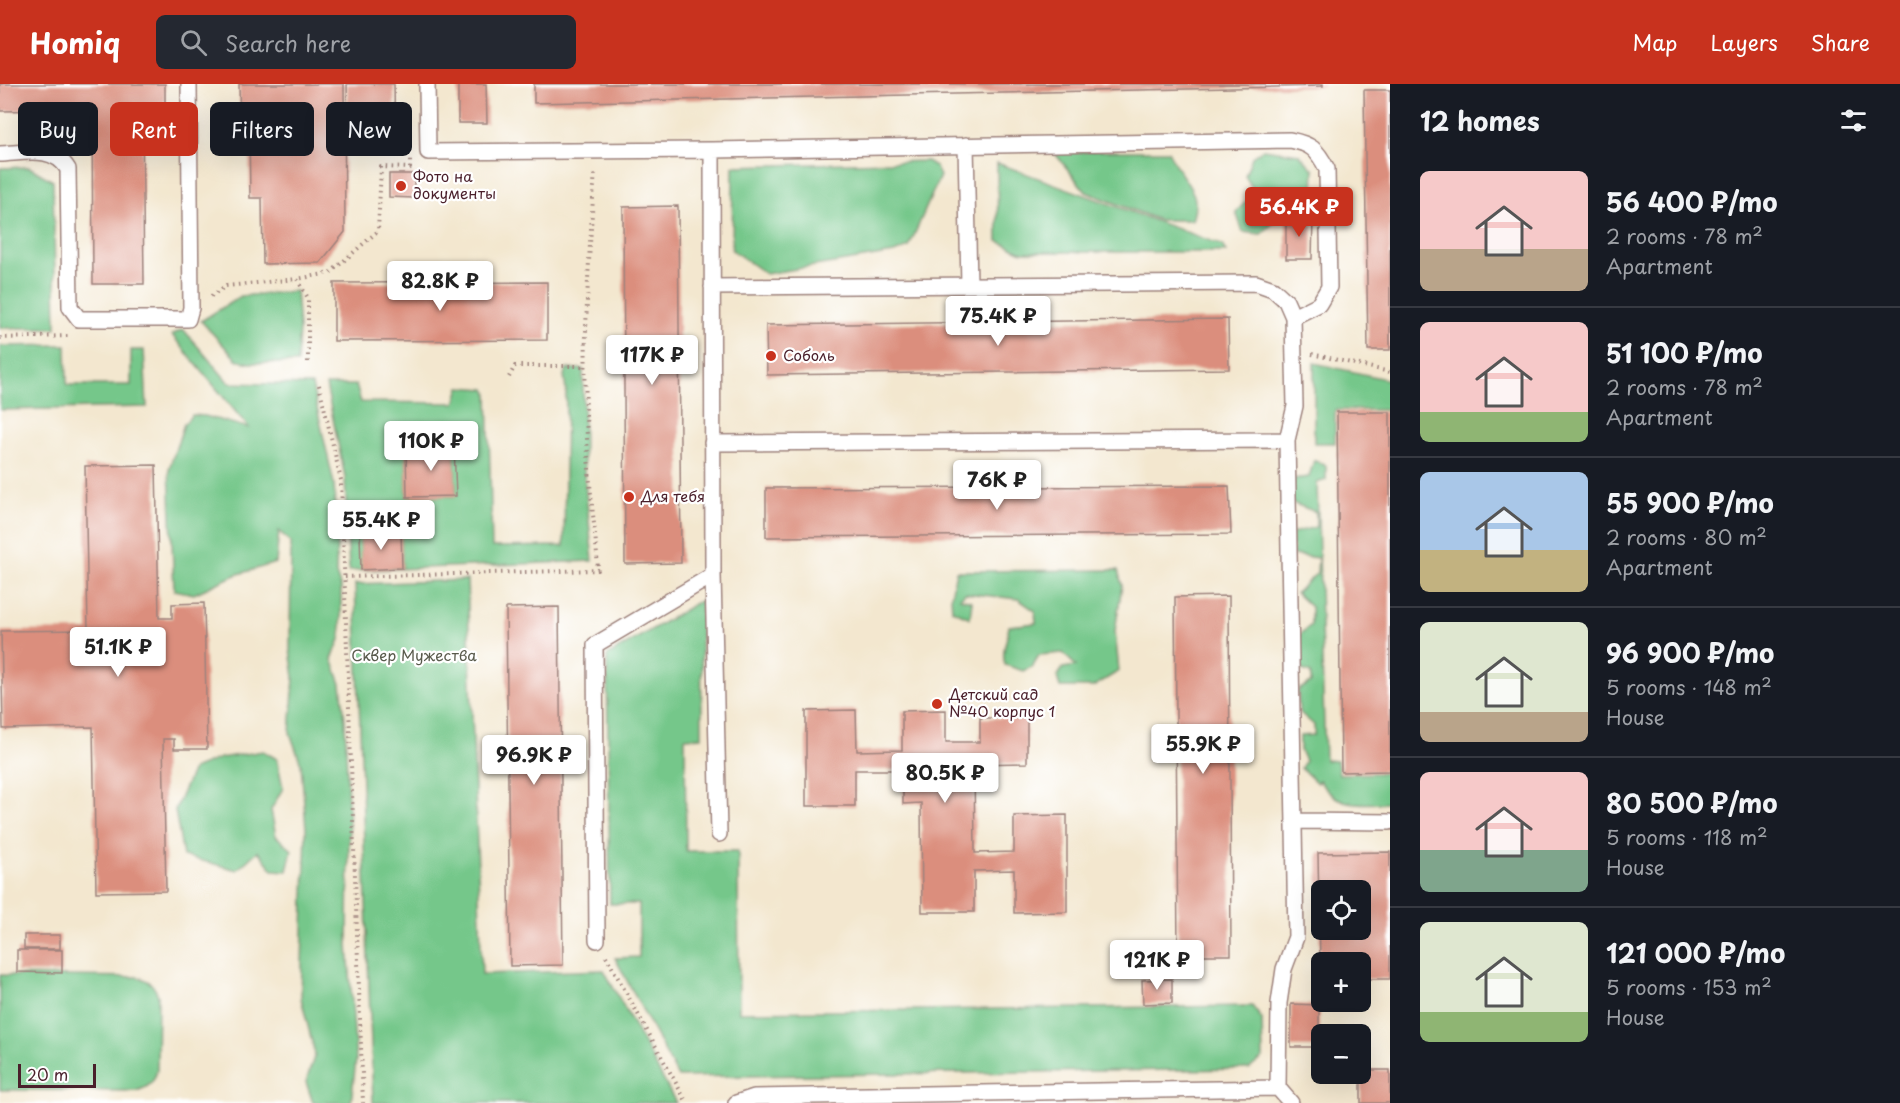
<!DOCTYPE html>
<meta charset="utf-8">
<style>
body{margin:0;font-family:"Playpen Sans",sans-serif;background:#242831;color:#f1f3f6;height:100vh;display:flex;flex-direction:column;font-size:22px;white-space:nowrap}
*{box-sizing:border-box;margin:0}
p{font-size:20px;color:#9ea1a6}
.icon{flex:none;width:33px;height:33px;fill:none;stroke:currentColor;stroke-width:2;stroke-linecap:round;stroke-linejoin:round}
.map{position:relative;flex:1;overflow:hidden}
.drawer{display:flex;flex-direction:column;background:#171b24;width:510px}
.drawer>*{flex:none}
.hud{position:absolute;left:18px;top:18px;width:570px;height:54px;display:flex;gap:12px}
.controls{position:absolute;left:1311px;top:796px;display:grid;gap:12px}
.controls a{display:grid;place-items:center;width:60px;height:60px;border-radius:9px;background:#171b24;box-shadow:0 6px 24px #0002;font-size:30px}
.scale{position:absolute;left:18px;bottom:15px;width:78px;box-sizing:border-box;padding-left:6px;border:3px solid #4a1f2b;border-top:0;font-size:16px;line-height:21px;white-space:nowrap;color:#4a1f2b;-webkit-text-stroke:4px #fff;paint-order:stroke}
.price{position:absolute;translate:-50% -51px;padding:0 14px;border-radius:6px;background:#fff;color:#222;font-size:20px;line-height:39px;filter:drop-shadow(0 2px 3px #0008)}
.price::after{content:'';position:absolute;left:50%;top:36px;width:18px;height:14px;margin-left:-9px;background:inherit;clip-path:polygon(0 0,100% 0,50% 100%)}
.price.selected{background:#c8321e;color:#fff}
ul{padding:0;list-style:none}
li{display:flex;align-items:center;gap:18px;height:150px;padding:0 30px}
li+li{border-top:2px solid #363941}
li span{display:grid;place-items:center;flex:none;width:168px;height:120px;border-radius:9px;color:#555}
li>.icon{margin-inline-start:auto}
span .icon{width:72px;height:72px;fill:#fffc;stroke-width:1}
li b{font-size:26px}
h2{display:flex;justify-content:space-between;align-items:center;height:72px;padding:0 30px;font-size:26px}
.pill{padding:0 21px;border-radius:9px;background:#171b24;box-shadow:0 6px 24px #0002;font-size:21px;line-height:54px}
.pill.selected{background:#c8321e;color:#fff}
header{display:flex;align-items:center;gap:36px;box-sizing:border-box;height:84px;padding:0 30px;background:#c8321e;color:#fff}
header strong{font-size:28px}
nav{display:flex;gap:33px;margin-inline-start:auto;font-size:21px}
.search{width:420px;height:54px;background:#242831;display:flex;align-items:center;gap:15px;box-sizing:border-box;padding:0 21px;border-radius:9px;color:#9ea1a6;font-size:22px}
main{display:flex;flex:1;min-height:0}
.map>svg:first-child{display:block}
.green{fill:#75c78a;stroke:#60735a;stroke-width:1.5;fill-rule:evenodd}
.building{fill:#db8e7d;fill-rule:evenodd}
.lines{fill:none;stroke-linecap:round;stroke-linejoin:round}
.service-casing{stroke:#9e837d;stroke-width:18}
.path{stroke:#9e837d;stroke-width:4;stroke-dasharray:1.5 4.5;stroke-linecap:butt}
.service{stroke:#fff;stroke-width:15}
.poi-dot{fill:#c8321e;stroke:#fff;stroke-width:2}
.labels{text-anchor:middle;stroke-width:4.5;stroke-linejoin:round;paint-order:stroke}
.poi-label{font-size:15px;fill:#4a1f2b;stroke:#fff;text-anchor:start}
.park-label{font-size:15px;fill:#595a4c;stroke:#fff}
</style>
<header>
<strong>Homiq</strong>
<div class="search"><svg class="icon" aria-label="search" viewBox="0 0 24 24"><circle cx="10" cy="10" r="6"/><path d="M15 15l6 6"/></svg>Search here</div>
<nav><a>Map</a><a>Layers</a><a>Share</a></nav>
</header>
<main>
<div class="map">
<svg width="1390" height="1019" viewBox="0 0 1390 1019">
<rect width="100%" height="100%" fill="#fff"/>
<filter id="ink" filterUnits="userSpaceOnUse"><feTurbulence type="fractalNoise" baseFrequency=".0167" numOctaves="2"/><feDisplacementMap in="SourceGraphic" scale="12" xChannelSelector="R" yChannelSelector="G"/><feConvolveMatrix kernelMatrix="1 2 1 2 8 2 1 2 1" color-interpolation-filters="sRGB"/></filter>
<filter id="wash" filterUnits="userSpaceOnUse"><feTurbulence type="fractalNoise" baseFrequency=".008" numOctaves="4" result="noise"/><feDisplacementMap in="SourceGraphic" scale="24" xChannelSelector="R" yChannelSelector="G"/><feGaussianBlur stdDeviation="1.35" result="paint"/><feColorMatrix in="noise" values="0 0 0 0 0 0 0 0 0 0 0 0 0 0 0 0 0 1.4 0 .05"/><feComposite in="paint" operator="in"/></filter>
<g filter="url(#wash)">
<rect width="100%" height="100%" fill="#f3e7cf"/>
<path class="green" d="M1263 65 1299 70 1314 86 1312 126 1280 133 1261 150 1243 148 1236 128 1255 108 1245 92 1252 73Z
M1053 67H1168C1172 74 1175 81 1180 88 1192 107 1200 112 1192 136H1159L1086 108Z
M927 77 935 82 940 92 909 163 894 169 766 190 732 166 733 82Z
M997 79 1222 161 1226 168H1022L998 157Z
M29 83 53 97 56 244H0V84Z
M296 207 299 244 297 279H249L237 276 201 237 241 212Z
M183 245 229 299 312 301 334 400 337 453 336 490 341 504V553L332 575 341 600 345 636 349 748 348 861 356 976 351 1019H313L306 998 315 970 301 914 306 745 301 680 290 649 294 593 290 566 291 459 279 447 276 479 235 491 194 510 174 506 169 385 184 340 192 331 205 332 249 344 172 251Z
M66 261 67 301H131V266H144L147 323 0 326V262Z
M1314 279 1390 296V326H1335V359H1314Z
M567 285H583L584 389 593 477 349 487 345 393 326 301H356L361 318 455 319 460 303 486 305 488 309 492 463 564 462 566 307 564 291ZM454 362 456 412 407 413 406 363ZM401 448 402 484 362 485 360 450Z
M1314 376 1326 382V396L1317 399 1325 676 1337 677 1339 690 1390 689V719C1361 719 1336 725 1319 696L1317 699 1301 684 1305 677 1300 666V652L1314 651V641L1299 628 1298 606 1311 599V589L1297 584 1299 551 1311 541V523L1296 509 1317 489 1318 474 1293 471 1292 449 1316 443V428L1292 419 1293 395 1309 393Z
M1118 486 1122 501 1115 547 1119 587 1093 603H1060L1057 593 1063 584 1076 582 1063 569 1039 571 1032 583 1023 587 1005 581C1001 565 1007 559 1009 542L1036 539 1035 527 1018 515 965 509 960 514 972 517 970 534 952 526 951 512 956 487Z
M467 496 482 890 604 886 676 1019H373L355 500Z
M701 516 702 653 685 654 686 767H738L739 928 1252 922 1262 935 1263 974 1249 985 678 993 615 874 639 873V820H610L607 572Z
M263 667 277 675 283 704 271 726 276 752 292 766 287 787 273 786 258 767 237 786 183 772 175 726 193 685 220 674Z
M0 891 137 893C149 896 153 900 158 911L157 986C154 999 149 1003 136 1007L0 1006Z"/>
<g id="blocks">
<path class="building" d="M0 0H165V25L142 26 144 200H93L92 26H79L80 49H57L56 26 0 27Z
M239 0H344L345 148 320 179 263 180 262 114H250L249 43H240Z
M347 0H394L395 60H348Z
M458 0H486L487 39H458Z
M534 0H1323V2L534 19Z
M1364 6H1390V266H1368Z
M389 90H414V114L389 113Z
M678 122 681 479 625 480 623 123Z
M1286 134H1313L1312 175H1286Z
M547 198V256L334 257V199Z
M1228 235 1229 285 767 291 766 241Z
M1337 328H1390V687L1341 688Z
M454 362 456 412 407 413 406 363Z
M156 381 159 534H172V520L204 519 207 665H174V655H163L166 807 96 808 93 643 3 645 1 547 88 546 85 382Z
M1229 402 1231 450 766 453V404Z
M401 448 402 484 361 486 360 449Z
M1229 512 1231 871H1178L1175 513Z
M559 523 563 881 510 882 506 524Z
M856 626 857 667 902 666V627L946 626V658H980V634H1027V679L974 680 975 769 1014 768V732L1067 731V828L1014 829V786L974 787V828H922L921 719 903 720V686H855V722H806V627Z
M1390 768V895H1360V879H1320L1318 769ZM1322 807H1360V846H1322Z
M24 851H60V865H24Z
M17 866H62V889L17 888Z
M1172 895V919L1143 920 1142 896Z
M1291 920 1319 921V963H1291Z
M1361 986H1390V1019H1361Z"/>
</g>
</g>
<g filter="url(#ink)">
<use href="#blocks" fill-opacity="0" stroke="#9e837d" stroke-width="1.5"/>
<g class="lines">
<defs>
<path id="service" d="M427 0 428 68 712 66 1290 56C1311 60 1317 65 1327 85L1329 203 1319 220 1293 233
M966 61 969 201
M712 66 713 491 719 750
M0 70C25 69 53 61 68 85L70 223 79 235H188L191 224 189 0
M712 203 1256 199 1273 205 1286 217 1293 233 1295 322 1287 356 1296 853 1284 885 1279 919 1278 1004 1291 1019
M712 359 1287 356
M1295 737 1390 738
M597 856 595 561 713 491
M736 1019 754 1013 1278 1004"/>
</defs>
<use href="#service" class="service-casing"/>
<path class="path" d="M211 212 226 202 297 195
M0 254 68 252
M1312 270 1390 288
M308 278V214L297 195 330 189 378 147 381 83 410 84V76
M509 293 515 282H586
M319 301 341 396 363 1019
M345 493 598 486C596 452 591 419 589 385 581 286 588 185 595 86
M606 872 687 1019"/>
<use href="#service" class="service"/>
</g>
</g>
<g class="poi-dot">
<circle cx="401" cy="102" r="6"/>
<circle cx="771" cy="272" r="6"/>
<circle cx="629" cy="413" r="6"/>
<circle cx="937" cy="620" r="6"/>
</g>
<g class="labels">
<g class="poi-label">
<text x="413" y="98">Фото на<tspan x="413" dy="17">документы</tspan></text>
<text x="783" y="277">Соболь</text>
<text x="641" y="418">Для тебя</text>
<text x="949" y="616">Детский сад<tspan x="949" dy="17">№40 корпус 1</tspan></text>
</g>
<g class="park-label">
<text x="414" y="577">Сквер Мужества</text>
</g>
</g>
</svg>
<div class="controls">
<a><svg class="icon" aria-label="locate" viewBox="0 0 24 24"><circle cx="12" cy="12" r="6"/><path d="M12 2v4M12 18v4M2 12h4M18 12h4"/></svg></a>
<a>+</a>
<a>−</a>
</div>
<div class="scale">20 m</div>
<b class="price selected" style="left:1299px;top:154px">56.4K ₽</b>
<b class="price" style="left:440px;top:228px">82.8K ₽</b>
<b class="price" style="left:998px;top:263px">75.4K ₽</b>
<b class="price" style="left:652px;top:302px">117K ₽</b>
<b class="price" style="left:431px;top:388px">110K ₽</b>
<b class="price" style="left:997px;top:427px">76K ₽</b>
<b class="price" style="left:381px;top:467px">55.4K ₽</b>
<b class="price" style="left:118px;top:594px">51.1K ₽</b>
<b class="price" style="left:1203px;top:691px">55.9K ₽</b>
<b class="price" style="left:534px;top:702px">96.9K ₽</b>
<b class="price" style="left:945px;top:720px">80.5K ₽</b>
<b class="price" style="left:1157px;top:907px">121K ₽</b>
<div class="hud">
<a class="pill">Buy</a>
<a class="pill selected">Rent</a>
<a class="pill">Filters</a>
<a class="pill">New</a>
</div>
</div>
<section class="drawer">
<h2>12 homes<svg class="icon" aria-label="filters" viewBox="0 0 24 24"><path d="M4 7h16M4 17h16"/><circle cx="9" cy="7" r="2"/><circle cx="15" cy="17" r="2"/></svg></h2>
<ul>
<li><span style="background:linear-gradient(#f6c9c9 65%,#b9a48a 0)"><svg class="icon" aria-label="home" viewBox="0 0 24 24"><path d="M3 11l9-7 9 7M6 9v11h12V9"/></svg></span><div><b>56 400 ₽/mo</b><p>2 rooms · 78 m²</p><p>Apartment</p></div></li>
<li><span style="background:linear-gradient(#f6c9c9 75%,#8fb573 0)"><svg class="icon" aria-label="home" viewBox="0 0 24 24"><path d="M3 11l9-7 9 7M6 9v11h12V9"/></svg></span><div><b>51 100 ₽/mo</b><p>2 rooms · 78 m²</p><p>Apartment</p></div></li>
<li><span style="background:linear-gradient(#a9c7e8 65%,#c2b280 0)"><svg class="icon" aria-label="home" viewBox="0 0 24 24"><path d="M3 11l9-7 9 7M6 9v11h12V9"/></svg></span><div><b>55 900 ₽/mo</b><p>2 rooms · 80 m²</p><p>Apartment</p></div></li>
<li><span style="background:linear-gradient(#dfe7d0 75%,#b9a48a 0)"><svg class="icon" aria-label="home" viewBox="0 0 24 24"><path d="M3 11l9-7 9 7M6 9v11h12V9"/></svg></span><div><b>96 900 ₽/mo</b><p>5 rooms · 148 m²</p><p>House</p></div></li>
<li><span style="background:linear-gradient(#f6c9c9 65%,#7fa58c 0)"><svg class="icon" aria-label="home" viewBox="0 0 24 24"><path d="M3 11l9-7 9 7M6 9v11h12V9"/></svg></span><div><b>80 500 ₽/mo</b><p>5 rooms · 118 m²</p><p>House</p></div></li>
<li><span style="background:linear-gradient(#dfe7d0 75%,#8fb573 0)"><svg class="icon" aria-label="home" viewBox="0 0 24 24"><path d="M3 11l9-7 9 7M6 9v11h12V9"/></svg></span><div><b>121 000 ₽/mo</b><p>5 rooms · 153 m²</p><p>House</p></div></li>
</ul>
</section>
</main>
